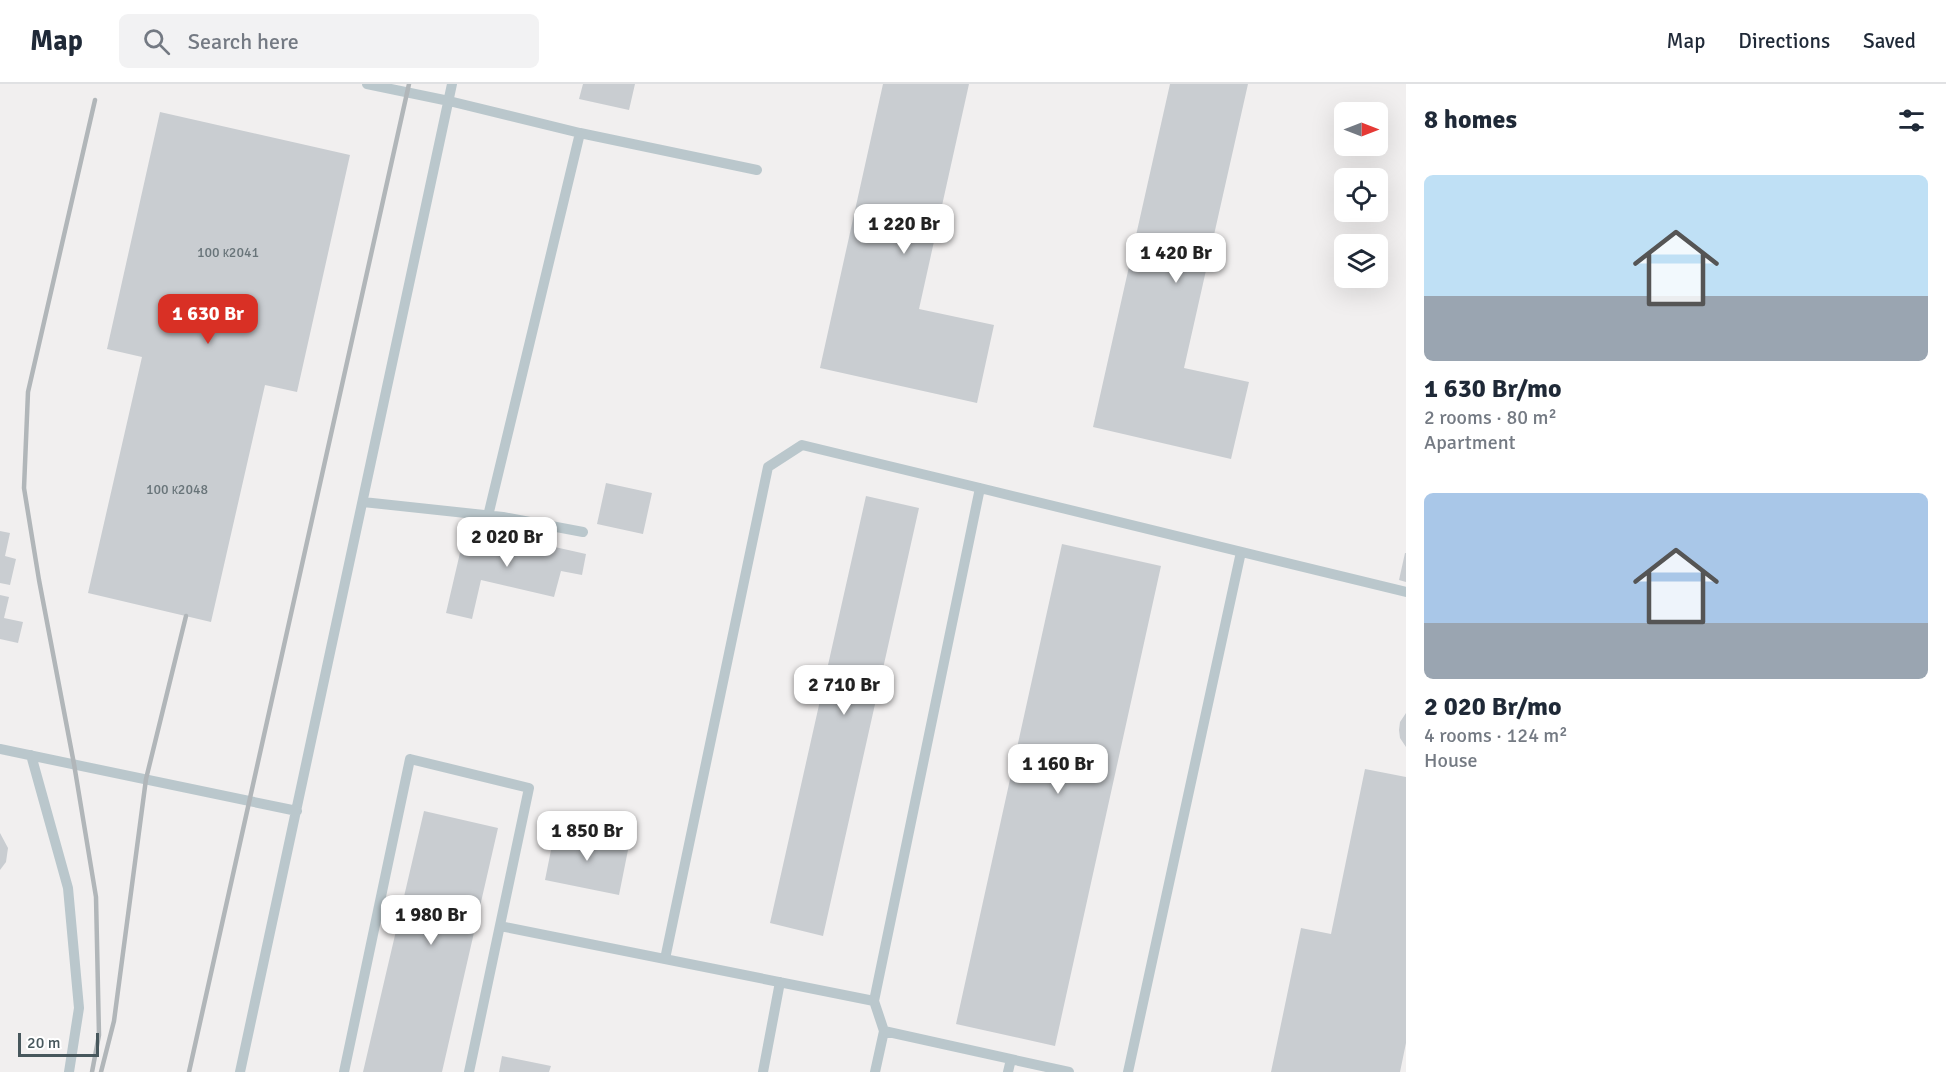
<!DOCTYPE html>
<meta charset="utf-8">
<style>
body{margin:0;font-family:Signika,sans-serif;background:#f2f2f3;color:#1f2937;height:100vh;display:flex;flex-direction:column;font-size:22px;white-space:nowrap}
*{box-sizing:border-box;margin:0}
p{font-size:20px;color:#747a83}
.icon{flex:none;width:33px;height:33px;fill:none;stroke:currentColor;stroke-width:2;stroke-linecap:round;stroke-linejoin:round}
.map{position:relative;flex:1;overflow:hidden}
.drawer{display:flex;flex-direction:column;background:#fff;width:540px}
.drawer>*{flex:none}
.needle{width:39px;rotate:90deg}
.buttons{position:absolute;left:1334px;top:18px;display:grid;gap:12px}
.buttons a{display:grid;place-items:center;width:54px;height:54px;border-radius:9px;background:#fff;box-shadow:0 6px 24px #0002;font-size:30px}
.scale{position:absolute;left:18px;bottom:15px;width:81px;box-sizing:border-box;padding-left:6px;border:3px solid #47575c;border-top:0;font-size:16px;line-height:21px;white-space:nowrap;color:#47575c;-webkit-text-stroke:4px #fff;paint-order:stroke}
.price{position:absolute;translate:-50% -51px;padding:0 14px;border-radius:12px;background:#fff;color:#222;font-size:20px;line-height:39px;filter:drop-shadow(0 2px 3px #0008)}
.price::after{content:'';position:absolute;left:50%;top:36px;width:18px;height:14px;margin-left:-9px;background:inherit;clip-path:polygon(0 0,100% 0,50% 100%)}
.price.active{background:#d93025;color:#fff}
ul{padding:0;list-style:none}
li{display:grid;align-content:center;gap:12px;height:318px;padding:0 18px}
li span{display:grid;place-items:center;height:186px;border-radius:9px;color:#555}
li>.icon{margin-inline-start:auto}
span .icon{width:108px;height:108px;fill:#fffc;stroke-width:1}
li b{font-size:26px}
h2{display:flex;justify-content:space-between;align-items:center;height:72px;padding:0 18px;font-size:26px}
header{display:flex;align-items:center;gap:36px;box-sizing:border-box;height:84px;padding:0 30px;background:#fff;border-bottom:2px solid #e0e1e3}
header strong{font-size:28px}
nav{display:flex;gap:33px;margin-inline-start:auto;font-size:21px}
.search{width:420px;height:54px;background:#f2f2f3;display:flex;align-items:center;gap:15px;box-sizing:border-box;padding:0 21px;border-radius:9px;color:#747a83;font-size:22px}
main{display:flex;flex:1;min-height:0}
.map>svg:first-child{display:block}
.building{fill:#c9cdd1}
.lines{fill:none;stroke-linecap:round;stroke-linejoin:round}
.service{stroke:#bac7cc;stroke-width:10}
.rail{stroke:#b1b6b9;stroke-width:4.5}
.labels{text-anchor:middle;stroke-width:4.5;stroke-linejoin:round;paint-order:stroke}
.number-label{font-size:14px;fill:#687479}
</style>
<header>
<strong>Map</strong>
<div class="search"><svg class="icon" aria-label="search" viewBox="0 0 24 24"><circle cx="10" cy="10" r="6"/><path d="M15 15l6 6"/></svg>Search here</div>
<nav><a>Map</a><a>Directions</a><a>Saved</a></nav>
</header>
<main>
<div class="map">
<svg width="1406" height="988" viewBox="0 0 1406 988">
<rect width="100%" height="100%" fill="#f1efef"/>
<path class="building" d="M583 0H635L629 26 579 15Z
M883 0H969L919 225 994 241 977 319 820 284Z
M1170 0H1248L1184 284 1249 298 1231 375 1093 343Z
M160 28 350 71 297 308 265 301 211 538 88 509 142 273 107 265Z
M606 399 652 409 643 450 597 440Z
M866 412 919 424 823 852 770 839Z
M466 443 586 470 582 491 561 487 554 513 481 496 472 535 446 529Z
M0 447 10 449 5 472 16 475 10 501 0 499Z
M1062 460 1161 482 1055 962 956 940Z
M1405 469H1406V498L1399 496Z
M0 511 9 513 4 534 23 538 18 559 0 555Z
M1406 629V663L1400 654 1399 646 1400 638Z
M1365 685 1406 693V959L1400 988H1271L1301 844 1331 850Z
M424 727 498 744 442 988H363Z
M555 746 629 761 619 811 545 796Z
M0 749 8 764 6 778 0 786Z
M502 972 551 982 549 988H499Z"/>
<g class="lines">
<path class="service" d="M367 0 449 17 580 49 488 432
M580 49 757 86
M363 418 503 433 583 448
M0 665 297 727
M31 671 68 804 79 924 69 988
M500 842 874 917 884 947 1069 988
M665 875 768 383 802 361 980 404
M874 917 980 404 1406 508
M240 988 452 0
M344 988 410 675 529 704 469 988
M763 988 780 898
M875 988 884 947
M1008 988 1011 975
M1128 988 1241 468"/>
<path class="rail" d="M92 988 99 951 96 813 74 680 39 496 24 404 28 308 95 16
M101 988 114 937 146 695 186 532
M189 988 409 0"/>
</g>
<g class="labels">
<g class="number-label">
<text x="228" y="173">100 к2041</text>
<text x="177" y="410">100 к2048</text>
</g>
</g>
</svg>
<div class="buttons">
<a><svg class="needle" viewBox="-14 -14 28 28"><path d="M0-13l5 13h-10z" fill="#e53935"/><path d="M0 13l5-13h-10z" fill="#747a83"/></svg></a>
<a><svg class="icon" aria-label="locate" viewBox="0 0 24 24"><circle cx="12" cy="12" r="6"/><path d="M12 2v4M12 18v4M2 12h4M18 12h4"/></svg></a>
<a><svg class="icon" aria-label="layers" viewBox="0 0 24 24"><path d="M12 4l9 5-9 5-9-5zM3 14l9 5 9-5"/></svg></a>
</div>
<div class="scale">20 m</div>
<b class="price" style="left:904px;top:171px">1 220 Br</b>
<b class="price" style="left:1176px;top:200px">1 420 Br</b>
<b class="price active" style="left:208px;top:261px">1 630 Br</b>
<b class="price" style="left:507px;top:484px">2 020 Br</b>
<b class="price" style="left:844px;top:632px">2 710 Br</b>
<b class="price" style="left:1058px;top:711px">1 160 Br</b>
<b class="price" style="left:587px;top:778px">1 850 Br</b>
<b class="price" style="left:431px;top:862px">1 980 Br</b>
</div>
<section class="drawer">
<h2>8 homes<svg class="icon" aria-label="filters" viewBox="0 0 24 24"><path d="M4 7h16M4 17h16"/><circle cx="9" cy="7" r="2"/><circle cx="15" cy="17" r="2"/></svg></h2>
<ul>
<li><span style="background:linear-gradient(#bfe0f5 65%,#9aa5b1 0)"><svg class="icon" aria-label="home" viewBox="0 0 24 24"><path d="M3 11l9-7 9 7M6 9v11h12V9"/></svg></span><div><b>1 630 Br/mo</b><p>2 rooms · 80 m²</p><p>Apartment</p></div></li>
<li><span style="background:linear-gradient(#a9c7e8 70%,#9aa5b1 0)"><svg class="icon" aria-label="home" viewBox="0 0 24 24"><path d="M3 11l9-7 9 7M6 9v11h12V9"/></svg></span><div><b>2 020 Br/mo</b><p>4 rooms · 124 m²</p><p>House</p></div></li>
</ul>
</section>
</main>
